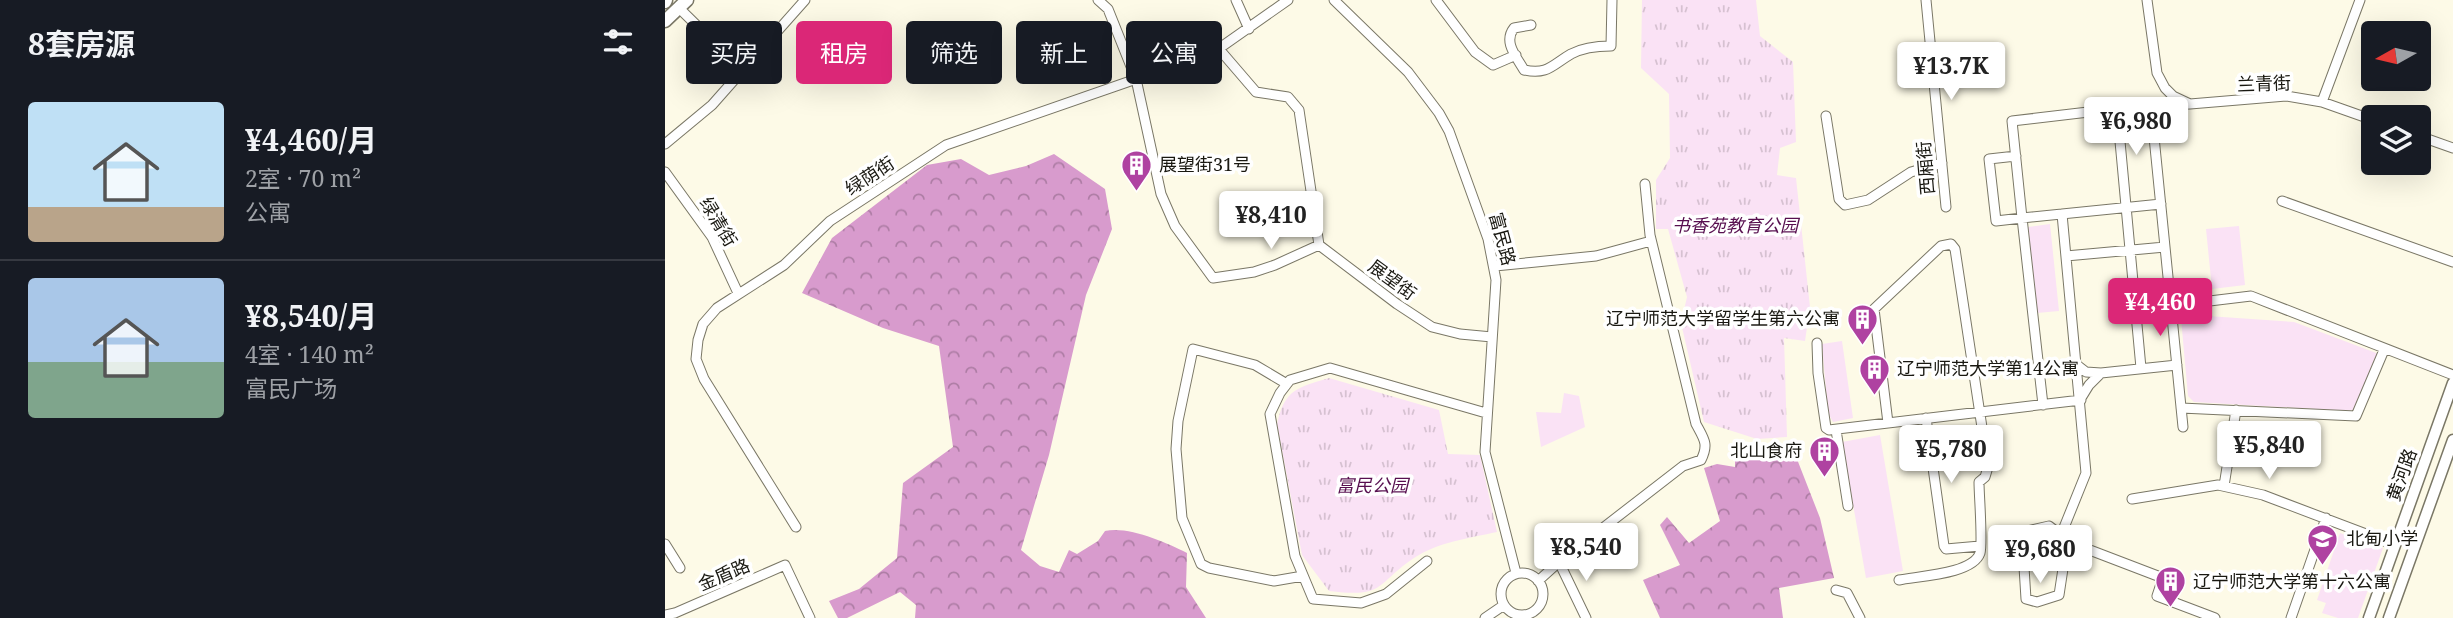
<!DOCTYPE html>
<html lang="zh">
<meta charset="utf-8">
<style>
body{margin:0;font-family:"Noto Serif","Noto Sans SC",serif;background:#20242c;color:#f1f3f6;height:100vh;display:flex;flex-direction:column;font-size:26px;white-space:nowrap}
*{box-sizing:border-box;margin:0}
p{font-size:23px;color:#9ea1a6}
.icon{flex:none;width:38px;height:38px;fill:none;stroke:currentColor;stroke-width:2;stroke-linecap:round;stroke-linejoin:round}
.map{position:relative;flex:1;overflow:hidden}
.sheet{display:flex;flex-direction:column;background:#171b24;width:665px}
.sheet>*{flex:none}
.hud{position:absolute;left:21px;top:21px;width:665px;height:63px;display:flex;gap:14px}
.needle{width:46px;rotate:262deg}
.buttons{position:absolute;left:1696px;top:21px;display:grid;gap:14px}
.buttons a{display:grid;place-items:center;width:70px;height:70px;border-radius:7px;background:#171b24;box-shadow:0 7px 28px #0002;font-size:35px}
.price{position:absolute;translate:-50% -60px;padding:0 16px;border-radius:7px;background:#fff;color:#222;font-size:23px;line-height:46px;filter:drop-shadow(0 2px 4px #0008)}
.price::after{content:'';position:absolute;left:50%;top:42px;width:21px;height:16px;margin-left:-10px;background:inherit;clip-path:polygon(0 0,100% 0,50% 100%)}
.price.on{background:#db2777;color:#fff}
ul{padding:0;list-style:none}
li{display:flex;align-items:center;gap:21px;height:175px;padding:0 28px}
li+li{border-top:2px solid #363941}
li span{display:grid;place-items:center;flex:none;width:196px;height:140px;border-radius:7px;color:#555}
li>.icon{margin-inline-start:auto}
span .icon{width:84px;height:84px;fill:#fffc;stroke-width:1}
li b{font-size:30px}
h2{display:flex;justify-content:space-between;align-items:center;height:84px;padding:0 28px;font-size:30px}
.pill{padding:0 24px;border-radius:7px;background:#171b24;box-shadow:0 7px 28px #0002;font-size:24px;line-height:63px}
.pill.on{background:#db2777;color:#fff}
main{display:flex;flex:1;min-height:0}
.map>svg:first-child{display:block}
.forest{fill:url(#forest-crowns)}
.park{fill:url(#park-tufts)}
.pitch{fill:#fae2f5}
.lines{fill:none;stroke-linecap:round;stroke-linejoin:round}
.minor-casing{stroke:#7a7766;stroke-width:11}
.major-casing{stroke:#7a7766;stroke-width:13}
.highway-casing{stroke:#7a7766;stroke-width:15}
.minor{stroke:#fff;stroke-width:9}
.major{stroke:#fff;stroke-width:10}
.highway{stroke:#fff;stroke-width:12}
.labels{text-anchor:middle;stroke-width:7;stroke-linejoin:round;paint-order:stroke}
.street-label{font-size:18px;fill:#191811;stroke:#fff}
.poi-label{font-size:18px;fill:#191811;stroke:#fff;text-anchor:start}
.park-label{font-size:18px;font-style:italic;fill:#570f4f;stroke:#fff}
</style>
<main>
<section class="sheet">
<h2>8套房源<svg class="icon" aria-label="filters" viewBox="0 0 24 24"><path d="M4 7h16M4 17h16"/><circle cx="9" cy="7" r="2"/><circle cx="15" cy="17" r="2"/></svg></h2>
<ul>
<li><span style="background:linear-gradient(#bfe0f5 75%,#b9a48a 0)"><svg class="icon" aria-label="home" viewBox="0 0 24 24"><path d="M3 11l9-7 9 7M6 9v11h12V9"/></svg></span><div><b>¥4,460/月</b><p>2室 · 70 m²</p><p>公寓</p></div></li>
<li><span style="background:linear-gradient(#a9c7e8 60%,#7fa58c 0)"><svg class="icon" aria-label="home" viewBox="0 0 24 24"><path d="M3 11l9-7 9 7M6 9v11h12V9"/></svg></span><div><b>¥8,540/月</b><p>4室 · 140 m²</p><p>富民广场</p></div></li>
</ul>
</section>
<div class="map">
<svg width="1788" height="618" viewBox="0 0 1788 618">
<defs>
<pattern id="forest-crowns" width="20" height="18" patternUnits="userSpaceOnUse" patternTransform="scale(1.75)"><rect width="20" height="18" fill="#d89bcd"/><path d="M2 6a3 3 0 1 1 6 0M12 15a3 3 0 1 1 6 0" fill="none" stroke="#ae7da5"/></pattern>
<pattern id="park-tufts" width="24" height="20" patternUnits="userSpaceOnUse" patternTransform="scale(1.75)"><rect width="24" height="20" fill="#fae2f5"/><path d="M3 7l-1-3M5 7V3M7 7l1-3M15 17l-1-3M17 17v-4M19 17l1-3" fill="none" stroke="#d6c1d1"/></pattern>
</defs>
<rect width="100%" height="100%" fill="#fdfae7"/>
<path class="forest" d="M389 154 440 189 447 229 421 295 384 455 356 550 375 566 394 572 404 550 412 554 433 541 440 531C464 526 500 542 522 553L521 587 541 618H250L251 605 235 592 182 618H173L164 601 194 589 232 558 238 483 288 447 274 346 218 328 137 293 167 238 262 165 296 159 324 175 361 166Z
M1070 453 1089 458 1130 454 1155 518 1169 578 1114 588 1118 618H995L978 580 1015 565 995 525 1002 517 1024 543 1055 521 1039 468 1052 464 1070 467Z"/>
<path class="park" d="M977 0H1091L1095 36 1128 62 1131 142 1115 148 1112 175 1131 178 1145 307 1140 341 1119 338 1122 437 1092 439 1039 422 1016 323 1022 297 1003 229H991V180L1005 158 1004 94 976 68Z
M664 378 774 410 783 454 815 455 832 532C805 538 773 542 749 558 709 585 721 598 664 591L637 555 612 424C620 388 633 388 664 378Z"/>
<path class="pitch" d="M1385 224 1394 311 1372 313 1363 227Z
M1574 226 1580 285 1547 289 1541 229Z
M1528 315 1629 322 1714 354 1690 409 1684 411 1529 402 1523 396 1516 318Z
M1177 341 1188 418 1168 422 1163 413 1157 344Z
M899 393 914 396 920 427 876 447 871 412 896 413Z
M1215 435 1238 571 1201 578 1177 442Z
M1675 533 1718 548 1693 618H1673L1657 613 1661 603 1652 600Z"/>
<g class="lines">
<defs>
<path id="minor" d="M433 0 443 9 471 79 496 194 510 226 548 278 589 272 610 265 654 245 732 304 767 327 795 334 827 337
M571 0 584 29
M669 0 743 72 774 113 784 131 823 239 831 280 820 452 851 573
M771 0 810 52 828 65 851 55
M1261 0 1281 207
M1482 0 1492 73 1500 88 1508 96 1525 104 1621 96 1657 102 1708 120
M14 8 77 70
M866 25 849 28C838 42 851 56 859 70 883 75 887 65 906 54 919 47 932 46 946 46L947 0
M554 49 591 92 623 97 634 110 654 245
M1657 102 1695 0
M1486 107 1518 427
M1452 109 1476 368
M1161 116 1174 199 1180 205 1203 200 1246 172 1277 163
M1754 136 1788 148
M0 144 47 105 140 0
M1351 156 1324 159 1331 221 1357 218 1347 121 1466 107 1525 104
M0 172 47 237 73 293
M1617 201 1788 262
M1401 256 1500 247
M830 266 931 256 986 241
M1470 310 1586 296 1788 375
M1152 343 1153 373 1161 428 1164 430 1416 400
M1412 365 1421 372 1436 373
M622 384 590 365 528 349 513 421 511 449 517 518 536 564 544 568 609 581 638 576
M1416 398 1424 385 1436 373 1512 365
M1378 405 1357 218 1496 204
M1516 408 1691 416 1719 350
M1261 418 1279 546 1281 549 1315 546
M1223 423 1209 309 1276 246 1286 244 1290 249 1323 467 1320 477 1314 482C1314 496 1318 542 1315 553 1308 574 1254 576 1234 580
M1171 430 1183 506
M1559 486 1571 410
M1467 499 1553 485 1598 495 1730 545
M131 527 39 379 31 359 33 340 38 324 52 308 119 265 165 221 281 145 549 52 623 0
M1396 535 1384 526 1362 531V541L1358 551 1361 599 1372 602 1394 595 1399 562 1396 535 1421 473 1397 214
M1396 539 1498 578 1492 596 1550 618
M0 544 15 568
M762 561 721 594 696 603 648 599 630 556 605 414 615 393 625 380 665 368 821 413
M894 562 921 618
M836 594a21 21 0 1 1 42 0a21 21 0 1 1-42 0Z
M873 581 894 562 1018 466 1036 460C1044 444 1039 439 1031 424L985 235 980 184
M1171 590 1182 593 1195 618
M0 615 10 613 120 565 145 618
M820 618 839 605
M1626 618 1661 518"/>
<path id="major" d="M1704 618 1788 383
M1724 618 1788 440"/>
<path id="highway" d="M0 2 1 0
M0 21 22 0"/>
</defs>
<use href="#minor" class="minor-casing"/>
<use href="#major" class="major-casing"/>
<use href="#highway" class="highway-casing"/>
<use href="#minor" class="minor"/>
<use href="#major" class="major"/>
<use href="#highway" class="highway"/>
</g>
<defs>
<symbol id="building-pin" viewBox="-11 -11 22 30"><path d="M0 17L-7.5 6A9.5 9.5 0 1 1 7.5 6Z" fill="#af42a1" stroke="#fff"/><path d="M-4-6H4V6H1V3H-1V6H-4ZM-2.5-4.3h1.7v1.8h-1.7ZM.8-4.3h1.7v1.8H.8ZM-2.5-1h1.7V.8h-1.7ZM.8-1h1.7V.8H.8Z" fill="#fff"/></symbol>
<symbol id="school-pin" viewBox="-11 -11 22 30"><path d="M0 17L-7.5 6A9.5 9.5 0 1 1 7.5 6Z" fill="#af42a1" stroke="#fff"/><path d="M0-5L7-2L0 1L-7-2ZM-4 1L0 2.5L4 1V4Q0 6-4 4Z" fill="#fff"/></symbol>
</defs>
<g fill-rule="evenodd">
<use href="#building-pin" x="454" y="148" width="35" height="47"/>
<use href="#building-pin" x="1180" y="302" width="35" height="47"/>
<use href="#building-pin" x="1192" y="352" width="35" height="47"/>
<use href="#building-pin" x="1142" y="434" width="35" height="47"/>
<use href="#school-pin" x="1640" y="522" width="35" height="47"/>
<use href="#building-pin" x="1488" y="564" width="35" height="47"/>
</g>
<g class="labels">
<g class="street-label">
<text transform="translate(1599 84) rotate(-2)" y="6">兰青街</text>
<text transform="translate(1261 168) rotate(-95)" y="6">西厢街</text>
<text transform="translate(205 176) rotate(-33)" y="6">绿荫街</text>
<text transform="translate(53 222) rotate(59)" y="6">绿清街</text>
<text transform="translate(837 239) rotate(75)" y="6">富民路</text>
<text transform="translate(727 280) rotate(36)" y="6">展望街</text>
<text transform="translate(1737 475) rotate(-70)" y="6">黄河路</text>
<text transform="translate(59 575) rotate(-23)" y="6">金盾路</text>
</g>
<g class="poi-label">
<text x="494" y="171">展望街31号</text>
<text x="1175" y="325" text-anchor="end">辽宁师范大学留学生第六公寓</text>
<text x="1232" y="375">辽宁师范大学第14公寓</text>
<text x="1137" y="457" text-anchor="end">北山食府</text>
<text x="1681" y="545">北甸小学</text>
<text x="1528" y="588">辽宁师范大学第十六公寓</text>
</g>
<g class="park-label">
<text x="1070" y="232">书香苑教育公园</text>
<text x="707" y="492">富民公园</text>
</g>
</g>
</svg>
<div class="buttons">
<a><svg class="needle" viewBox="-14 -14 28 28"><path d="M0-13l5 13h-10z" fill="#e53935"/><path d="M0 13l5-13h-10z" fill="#9ea1a6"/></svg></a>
<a><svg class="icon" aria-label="layers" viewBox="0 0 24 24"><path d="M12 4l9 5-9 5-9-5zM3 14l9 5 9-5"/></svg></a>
</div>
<b class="price" style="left:1286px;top:102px">¥13.7K</b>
<b class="price" style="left:1471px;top:157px">¥6,980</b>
<b class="price" style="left:606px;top:251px">¥8,410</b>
<b class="price on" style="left:1495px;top:338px">¥4,460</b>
<b class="price" style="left:1604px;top:481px">¥5,840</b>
<b class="price" style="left:1286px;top:485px">¥5,780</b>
<b class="price" style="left:921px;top:583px">¥8,540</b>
<b class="price" style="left:1375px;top:585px">¥9,680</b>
<div class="hud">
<a class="pill">买房</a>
<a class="pill on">租房</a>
<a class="pill">筛选</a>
<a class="pill">新上</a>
<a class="pill">公寓</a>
</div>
</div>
</main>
